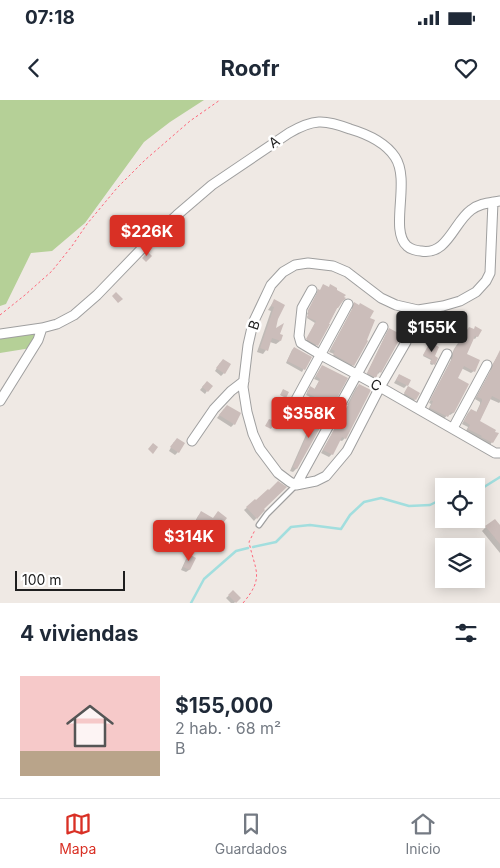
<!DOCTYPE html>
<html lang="es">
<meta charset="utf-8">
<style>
body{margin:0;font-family:Inter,sans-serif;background:#f6f6f7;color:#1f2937;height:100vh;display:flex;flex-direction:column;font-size:19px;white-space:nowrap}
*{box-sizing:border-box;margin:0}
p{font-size:16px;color:#747a83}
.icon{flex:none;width:28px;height:28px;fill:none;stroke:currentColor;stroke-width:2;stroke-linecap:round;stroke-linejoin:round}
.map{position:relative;height:503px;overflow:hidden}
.panel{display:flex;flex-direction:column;background:#fff;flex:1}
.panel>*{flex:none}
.controls{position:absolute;left:435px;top:378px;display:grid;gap:10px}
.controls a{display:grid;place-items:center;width:50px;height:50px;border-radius:0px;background:#fff;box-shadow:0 2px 12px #0003;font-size:25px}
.scale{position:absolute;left:15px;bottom:12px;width:110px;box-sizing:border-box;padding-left:5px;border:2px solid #1e1e1e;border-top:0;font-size:14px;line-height:18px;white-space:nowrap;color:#1e1e1e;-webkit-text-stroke:4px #fff;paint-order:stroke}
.price{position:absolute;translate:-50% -42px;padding:0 11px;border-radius:5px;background:#d93025;color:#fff;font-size:16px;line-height:32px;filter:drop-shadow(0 1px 2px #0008)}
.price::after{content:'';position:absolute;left:50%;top:30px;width:15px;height:11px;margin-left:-8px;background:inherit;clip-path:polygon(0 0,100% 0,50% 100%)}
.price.on{background:#222;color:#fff}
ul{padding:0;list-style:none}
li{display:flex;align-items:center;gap:15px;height:125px;padding:0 20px}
li span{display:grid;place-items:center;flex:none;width:140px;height:100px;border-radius:0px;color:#555}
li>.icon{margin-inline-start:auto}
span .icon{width:60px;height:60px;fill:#fffc;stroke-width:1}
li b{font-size:21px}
h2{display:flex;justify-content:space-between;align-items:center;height:60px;padding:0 20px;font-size:21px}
.status{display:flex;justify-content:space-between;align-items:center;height:35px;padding:0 25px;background:#fff;direction:ltr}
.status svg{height:14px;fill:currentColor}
header{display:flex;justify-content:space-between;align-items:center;height:65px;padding:0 20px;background:#fff;font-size:22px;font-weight:700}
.menu{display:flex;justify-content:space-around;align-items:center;height:70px;border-top:1px solid #e0e1e3;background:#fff;font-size:14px;color:#747a83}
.menu a{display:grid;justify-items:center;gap:2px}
.menu .on{color:#d93025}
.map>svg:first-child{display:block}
.forest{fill:#b5d097}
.shadow{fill:#0003}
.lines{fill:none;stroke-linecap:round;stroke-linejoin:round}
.stream{stroke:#a2dede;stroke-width:2.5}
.building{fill:#cbbdba}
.service-casing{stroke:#9f9f9f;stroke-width:7}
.minor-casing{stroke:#9f9f9f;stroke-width:11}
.path{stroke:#fe667a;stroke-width:1;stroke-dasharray:2.5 2.5;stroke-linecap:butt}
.service{stroke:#fff;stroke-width:4.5}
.minor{stroke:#fff;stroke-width:9}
.labels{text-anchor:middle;stroke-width:5;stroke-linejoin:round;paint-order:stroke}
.street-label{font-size:14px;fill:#1e1e1e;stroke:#fff}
</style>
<div class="status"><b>07:18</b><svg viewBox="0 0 49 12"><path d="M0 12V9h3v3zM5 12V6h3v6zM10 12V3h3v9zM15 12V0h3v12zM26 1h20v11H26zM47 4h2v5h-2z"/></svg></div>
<header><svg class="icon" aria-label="back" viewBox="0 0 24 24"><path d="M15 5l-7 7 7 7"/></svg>Roofr<svg class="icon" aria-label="heart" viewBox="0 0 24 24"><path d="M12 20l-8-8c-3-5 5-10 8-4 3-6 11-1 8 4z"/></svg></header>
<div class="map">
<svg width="500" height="503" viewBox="0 0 500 503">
<rect width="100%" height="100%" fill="#efe9e4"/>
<path class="forest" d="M0 0H204L170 22 144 42 85 123 52 151 31 153 6 204 0 206Z
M37 233 31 248 0 253V238L9 236Z"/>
<path class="shadow" d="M318 191 337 208 316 246 306 241 315 223 307 218 308 215 307 214Z
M274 201 277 218 274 231 279 235 280 241 276 244 270 242 266 250 263 254 257 252 271 211 268 210Z
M354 203 359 206 353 265 351 267 332 257 334 254 329 252 352 210V205Z
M389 230 380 272 378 274 377 273 373 279 366 276 387 232Z
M464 234 477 236 475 239 473 238 466 254 474 271 471 273 461 268 456 279 468 285 453 313 450 315 448 314 444 319 428 310 431 304 429 303 451 260V256L454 249Z
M429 245 433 257 434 264 432 265 430 264 431 260 423 256Z
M294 248 310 257 302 272 286 263 292 250Z
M497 257 500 259V302L499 303 490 299 479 322 492 342 490 345 466 331 468 327 462 324 468 313 471 310 476 313 480 304V302L475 299 490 272 491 267Z
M220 263 224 273 221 276 215 271Z
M320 269 334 301 331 303 325 300 322 303 306 295 308 290H314L319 281 314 279Z
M399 275 407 285 404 288 394 283Z
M204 285 207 291 205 294 200 290Z
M359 285 345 338 342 341 339 340 332 354 329 357 321 353 348 305H347L356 288Z
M408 288 415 300 413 302 402 297Z
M224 309 234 324 231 327 217 318Z
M316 316 296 369 293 372 290 371 313 319Z
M174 342 178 352 175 355 169 351Z
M255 401 263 410 254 421 244 410Z
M201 413 212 419 216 430 213 433 204 426 200 431 192 427 198 416Z
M486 427H500V453L482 431Z
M189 456 194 459 189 470 186 472 181 470 186 459Z
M233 492 239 498 234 503H231L226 498Z"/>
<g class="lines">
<path class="stream" d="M476 392 500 377
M253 447 276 442 291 427 310 425 341 429 350 415 364 402 381 398 409 406 430 405 444 398
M191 503 204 479 236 451 248 448"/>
</g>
<path class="building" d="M148 152 152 156 146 162 142 158Z
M323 184 329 187 330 184 337 188V190L346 195 344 197 346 198 343 201 338 208H337L329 224H330L318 246 306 239 316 221 307 217 309 213 308 212V210L317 193 318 189 320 190Z
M116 192 123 199 118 203 112 196Z
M274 199 285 205 278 219 276 228 284 223 280 234 283 235 281 241 272 238 268 251 260 248 274 207 271 206Z
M354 202 359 205 360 203 374 211 370 218 375 220 367 240 368 241 354 266 333 254 335 251 331 249 353 207Z
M475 226 482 230 478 237 475 236 467 254 480 260 475 272 464 266 458 278 469 284 454 313 451 312 448 317 430 308 433 301 430 300 453 257V253L457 245 458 246 466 230H467L469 227 474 229Z
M389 228 402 235 381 273 379 271 376 278 367 273Z
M430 242 439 247 435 256 438 258 435 265 430 262 432 259 423 255Z
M294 247 312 257 305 270 287 261Z
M500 250V300L492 296 480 321 496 330 495 332 499 333 493 343 481 337 482 336 468 329 470 325 464 321 471 309 477 312 482 301V299L477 297 492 268 493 264Z
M223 259 231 264 225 274 216 268Z
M322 265 348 278 335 302 327 298 325 302 307 293 310 286 315 289 320 279 316 276Z
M399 274 411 280 408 286 396 280Z
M207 281 213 286 208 292 202 287Z
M359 284 371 290 346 339 342 337 333 355 323 350 337 324 340 322Z
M408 286 420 293 416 300 404 293Z
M283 289 289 292 286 298 280 295Z
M227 305 241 313 235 325 219 315Z
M316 314 325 319 297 369 293 367Z
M274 317 279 320V321L277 325 274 324 271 329 265 326 269 319 272 320Z
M177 338 185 343 179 353 170 347Z
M153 343 158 347 153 354 148 349Z
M278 381 287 387 264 409 265 410 257 419 246 407 255 399 256 400 268 389 269 390Z
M201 411 213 418 218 411 227 418 217 431 207 423 204 429 194 424Z
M495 419 500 425V444L485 426Z
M189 454 196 458 190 470 183 467Z
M233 490 241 498 236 503 228 495Z"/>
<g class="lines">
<defs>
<path id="service" d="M259 425 267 414 296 385"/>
<path id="minor" d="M312 190 302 208 299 236 301 243 321 255 380 287 495 353H500
M0 234 42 228 57 224 74 215 97 195 154 136 177 115 212 85 289 33C313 19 324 19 350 29 367 34 385 42 395 57 411 81 389 130 407 146 410 149 417 151 421 151 447 156 454 122 471 110 480 103 489 103 500 101
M406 242 380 287 347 351 326 376 316 381 296 385 290 382 278 373 260 349 253 334 247 312 243 287 248 245 253 223 271 185 283 172 295 165 308 163 333 166 347 172 381 198 396 205 418 210 443 206 460 201 476 192 486 181 490 173 493 102
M0 301 38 240 42 228
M419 309 447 254
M285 320 348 204
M453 328 487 265
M192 341 214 309 231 291 244 281
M296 385 383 227"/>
</defs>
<use href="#service" class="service-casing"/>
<use href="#minor" class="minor-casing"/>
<path class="path" d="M0 215 25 195 52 171 72 146 87 124 117 88 145 60 190 21 220 0
M243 503C265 477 255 471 249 442L255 430"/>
<use href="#service" class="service"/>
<use href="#minor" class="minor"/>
</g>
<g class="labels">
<g class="street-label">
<text transform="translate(274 42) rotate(-33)" y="5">A</text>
<text transform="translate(254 225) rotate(-71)" y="5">B</text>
<text transform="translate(376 285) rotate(28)" y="5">C</text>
</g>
</g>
</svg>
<div class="controls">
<a><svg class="icon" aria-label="locate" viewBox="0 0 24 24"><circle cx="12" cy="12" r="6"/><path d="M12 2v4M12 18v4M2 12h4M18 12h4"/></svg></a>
<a><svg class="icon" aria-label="layers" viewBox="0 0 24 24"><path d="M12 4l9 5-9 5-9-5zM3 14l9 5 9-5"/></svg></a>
</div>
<div class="scale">100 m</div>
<b class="price" style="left:147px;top:157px">$226K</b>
<b class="price on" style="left:432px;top:253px">$155K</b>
<b class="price" style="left:309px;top:339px">$358K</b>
<b class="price" style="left:189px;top:462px">$314K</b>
</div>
<section class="panel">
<h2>4 viviendas<svg class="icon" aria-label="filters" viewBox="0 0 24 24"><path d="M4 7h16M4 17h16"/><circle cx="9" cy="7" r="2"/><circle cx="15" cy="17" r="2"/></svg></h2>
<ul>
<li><span style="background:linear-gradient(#f6c9c9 75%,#b9a48a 0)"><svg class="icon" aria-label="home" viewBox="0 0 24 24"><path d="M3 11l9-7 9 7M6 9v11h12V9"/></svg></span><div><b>$155,000</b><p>2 hab. · 68 m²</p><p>B</p></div></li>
</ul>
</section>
<nav class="menu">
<a class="on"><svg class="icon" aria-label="map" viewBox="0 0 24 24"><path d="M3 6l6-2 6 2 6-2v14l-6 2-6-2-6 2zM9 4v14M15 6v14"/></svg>Mapa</a>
<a><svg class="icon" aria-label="saved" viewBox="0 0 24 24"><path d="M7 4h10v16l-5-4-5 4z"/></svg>Guardados</a>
<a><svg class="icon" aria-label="home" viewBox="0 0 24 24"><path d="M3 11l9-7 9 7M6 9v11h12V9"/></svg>Inicio</a>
</nav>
